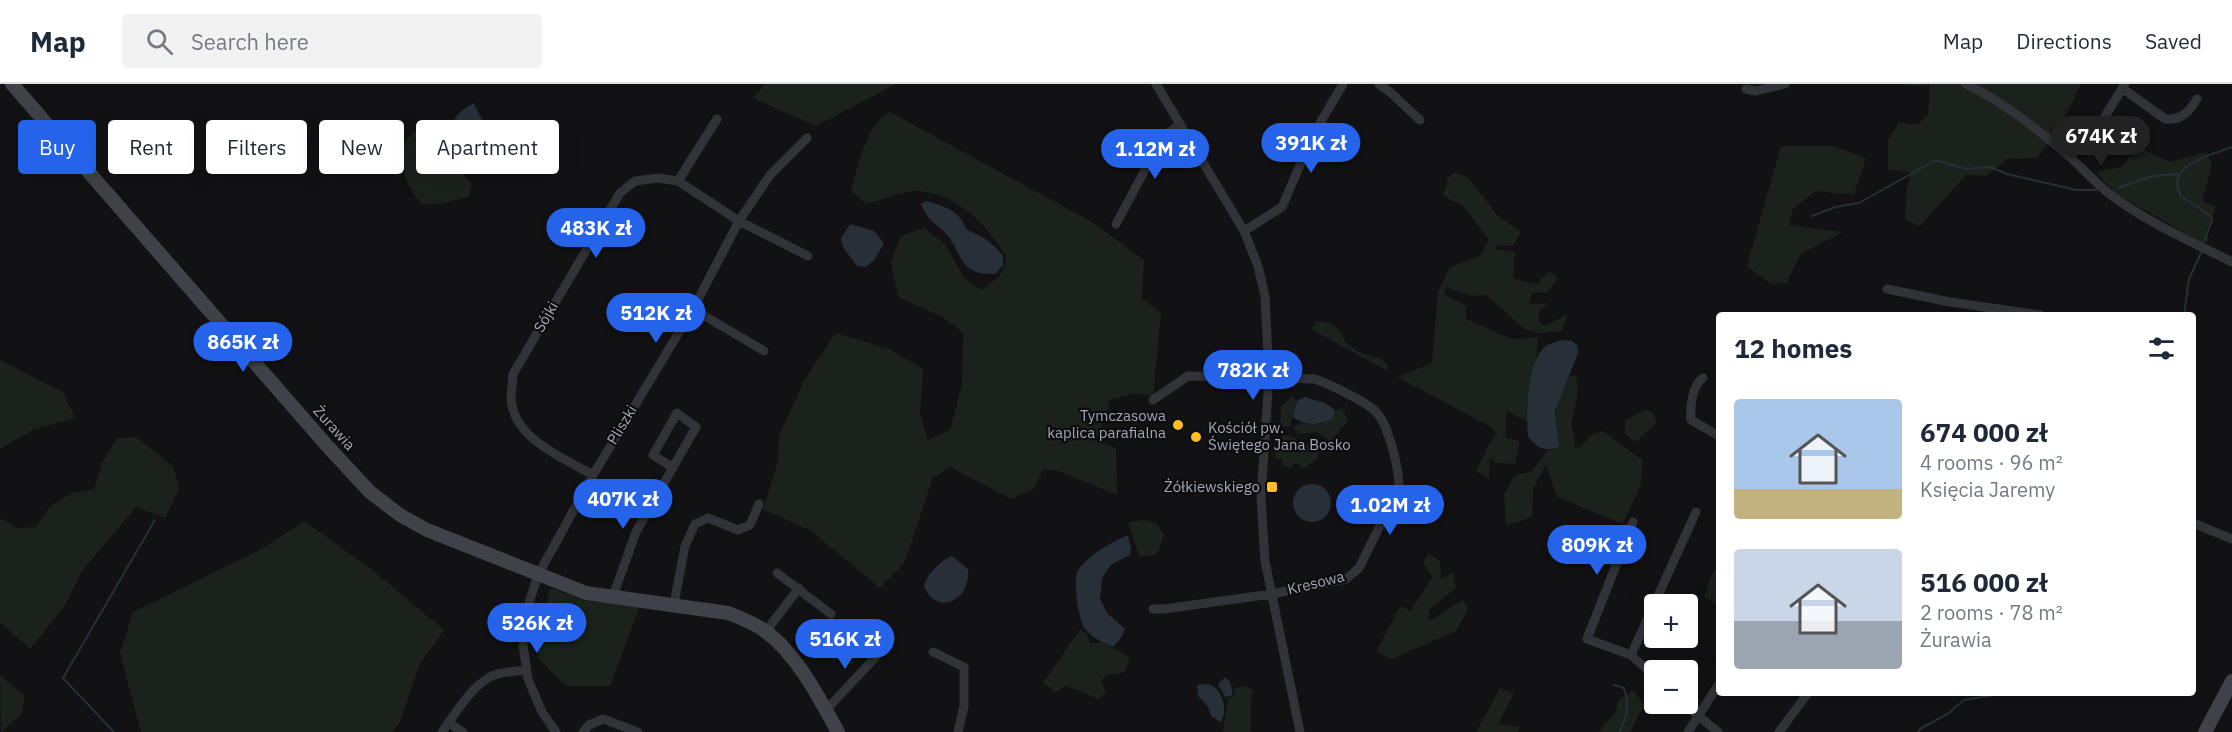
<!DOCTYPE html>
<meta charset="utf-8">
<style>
body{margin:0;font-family:"IBM Plex Sans",sans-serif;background:#f2f2f3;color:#1f2937;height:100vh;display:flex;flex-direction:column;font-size:22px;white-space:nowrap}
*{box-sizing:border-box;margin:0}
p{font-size:20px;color:#747a83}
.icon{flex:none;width:33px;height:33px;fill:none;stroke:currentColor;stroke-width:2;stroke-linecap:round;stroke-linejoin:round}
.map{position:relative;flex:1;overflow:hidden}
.details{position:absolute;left:1716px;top:228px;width:480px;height:384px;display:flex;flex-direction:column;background:#fff;border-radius:6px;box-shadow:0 6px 24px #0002}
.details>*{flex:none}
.banner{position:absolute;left:18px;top:36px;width:570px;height:54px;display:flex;gap:12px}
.tools{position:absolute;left:1644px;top:510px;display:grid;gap:12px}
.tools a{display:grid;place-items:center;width:54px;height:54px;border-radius:6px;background:#fff;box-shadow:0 6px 24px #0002;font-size:30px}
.price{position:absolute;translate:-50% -51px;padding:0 14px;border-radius:21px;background:#2563eb;color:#fff;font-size:20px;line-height:39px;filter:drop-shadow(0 2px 3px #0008)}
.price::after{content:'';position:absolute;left:50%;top:36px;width:18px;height:14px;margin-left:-9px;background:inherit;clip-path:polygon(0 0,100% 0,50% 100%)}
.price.on{background:#222;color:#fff}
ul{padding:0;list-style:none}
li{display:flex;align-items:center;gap:18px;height:150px;padding:0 18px}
li span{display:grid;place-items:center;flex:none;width:168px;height:120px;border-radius:6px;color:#555}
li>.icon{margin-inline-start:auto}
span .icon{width:72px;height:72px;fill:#fffc;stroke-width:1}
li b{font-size:26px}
h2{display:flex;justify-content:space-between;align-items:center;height:72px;padding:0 18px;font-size:26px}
.chip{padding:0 21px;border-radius:6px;background:#fff;box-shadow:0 6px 24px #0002;font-size:21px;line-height:54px}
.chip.on{background:#2563eb;color:#fff}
header{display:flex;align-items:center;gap:36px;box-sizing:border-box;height:84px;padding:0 30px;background:#fff;border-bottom:2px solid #e0e1e3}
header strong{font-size:28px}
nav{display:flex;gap:33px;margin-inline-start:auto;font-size:21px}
.search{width:420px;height:54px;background:#f2f2f3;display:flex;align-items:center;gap:15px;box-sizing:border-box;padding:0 21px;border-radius:6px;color:#747a83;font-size:22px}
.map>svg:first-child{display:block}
.green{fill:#1a221b}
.water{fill:#273038}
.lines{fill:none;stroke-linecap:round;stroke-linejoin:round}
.stream{stroke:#273038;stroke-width:2}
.street{stroke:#323339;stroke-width:9}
.secondary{stroke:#404249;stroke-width:14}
.poi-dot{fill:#ffbd1e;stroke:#0d0d0f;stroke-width:2}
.labels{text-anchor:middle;stroke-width:4.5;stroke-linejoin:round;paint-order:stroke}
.street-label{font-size:15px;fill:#a2a7b6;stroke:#0d0d0f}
.poi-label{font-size:15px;fill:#a2a7b6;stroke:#0d0d0f;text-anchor:end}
</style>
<header>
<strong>Map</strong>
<div class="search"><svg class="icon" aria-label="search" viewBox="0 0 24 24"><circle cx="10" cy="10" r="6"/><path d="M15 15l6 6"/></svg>Search here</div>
<nav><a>Map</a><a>Directions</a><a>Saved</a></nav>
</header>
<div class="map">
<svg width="2232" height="648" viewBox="0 0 2232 648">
<rect width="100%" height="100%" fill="#121214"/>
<path class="green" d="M765 0H896L816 42 753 14Z
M1906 0H2081L2058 47 2037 74 2007 75 1987 92 1966 91 1920 142 1905 136 1907 103 1911 89 1888 85V56L1899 38 1918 41 1928 30 1930 1 1907 2Z
M890 28 1092 138 1144 176 1142 215 1161 229 1153 312 1136 309 1110 316 1099 353 1095 357 1116 364 1117 411 1059 387 1043 385 1034 405 1011 415 950 383 933 394 904 480 880 504 811 447 763 425 778 377 779 352 804 297 836 249 890 265 923 285 920 329 928 356 950 346 962 301 963 249 943 233 898 213 891 179 901 152 924 144 945 160 964 194 982 206 1000 192 1007 174C988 142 957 108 916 107 905 107 878 117 866 120L851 107C858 83 866 39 890 28Z
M421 43 431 62V75L438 85 460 87 472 100 469 113 444 119 423 121C402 100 390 61 421 43Z
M1781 62H1834L1866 74 1854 111 1816 107 1793 125 1789 141 1843 148 1801 170 1786 199 1771 200 1747 182Z
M2138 63 2170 78 2206 68 2212 80 2202 117 2216 123 2206 148 2209 156 2204 160 2115 109 2096 88 2121 83Z
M1456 88 1469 94 1496 130 1521 148 1513 162 1498 161 1496 165 1515 168 1513 194 1536 200 1549 187 1558 194 1548 208 1532 209 1529 220 1549 219 1540 226 1538 236 1544 242 1567 231 1562 247 1539 249 1526 246 1486 211 1471 212 1445 203 1444 210 1466 222V235L1512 255 1537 253C1539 282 1528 309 1527 338L1507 327 1505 354 1520 357 1515 380 1496 379 1489 373V395L1476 387 1490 358 1497 351 1491 343 1397 293 1432 279 1438 208 1450 183 1481 171 1489 156 1464 123 1442 111 1447 101V94Z
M1316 237C1331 238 1341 242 1345 258L1359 268 1381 275 1388 281 1387 287 1311 245Z
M0 276 63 308 75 334 33 346 0 365Z
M1570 292H1576C1580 314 1574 320 1572 340 1572 347 1576 355 1575 363L1580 364 1592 350 1603 347 1642 376 1641 400 1623 440 1557 413 1546 381 1533 405 1532 433 1506 442 1504 411 1514 392 1532 387 1547 367 1559 363C1557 338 1550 313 1570 292Z
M1293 312 1297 317 1290 342H1280L1281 322Z
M1342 324 1348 337 1330 358 1318 348 1298 350 1294 343 1301 339 1320 340 1334 334 1335 327Z
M1647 325 1653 330 1657 339 1635 358 1625 350V336Z
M1284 351 1294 353 1300 363 1309 358 1319 366 1317 375 1303 385 1296 378 1290 384 1282 381V375L1275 374 1277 355Z
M136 353 173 382 179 404 165 434 136 423 82 487 64 523 30 565 0 538V434L17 444 36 443 50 422 72 409 94 405 102 379 117 354Z
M1145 436 1156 439 1164 451 1157 471 1139 472 1128 438Z
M304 437 370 484 444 546 419 582 400 638 392 648H141L120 569 133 528 258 467Z
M1428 470 1440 477 1441 495 1453 489 1456 504 1429 526V537L1463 516 1468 526 1456 547 1392 575 1376 568 1400 522 1411 527 1432 493 1423 478Z
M1719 486V521L1704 513 1713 487Z
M550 504 587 517 640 522 610 602H566L538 575 540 551Z
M1080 545 1087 550 1090 559H1103L1130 573 1125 588 1106 592 1101 596 1106 607 1099 615 1066 602 1056 608 1043 599Z
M0 592 25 611 22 630 1 648Z
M1246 602 1254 607C1247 623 1254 631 1250 645L1253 648H1223L1228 614 1235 611 1234 604Z
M1500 604 1514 609 1498 640 1520 643 1517 648H1476Z
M1633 606 1644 621 1630 648H1598L1616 628 1618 616Z"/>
<path class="water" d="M474 19C478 28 482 37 488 45 500 64 505 69 488 87L480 86 469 65 455 58 449 50C453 34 459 27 474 19Z
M926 117C946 123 958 125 967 146 983 152 993 159 1003 172V181L995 190C987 190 980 190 972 186 959 178 957 163 948 152 939 142 925 134 921 120Z
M850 140 874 147 884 159 875 175 866 183 857 182 843 163 841 154Z
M1561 256 1572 257 1577 261 1578 269 1555 327 1559 363C1544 368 1539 365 1528 353 1526 331 1527 274 1547 261 1551 259 1557 258 1561 256Z
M1305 313 1325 319 1335 326 1334 334C1320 341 1307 343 1293 333L1297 317Z
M1293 419a19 19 0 1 1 38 0a19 19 0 1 1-38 0Z
M1128 451 1131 465 1130 471 1111 481 1102 494 1100 515 1107 529 1125 545 1121 554 1113 563C1103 559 1092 553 1085 545 1079 538 1072 495 1078 486 1090 470 1110 459 1128 451Z
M952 472 968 485C972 514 937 535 924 502 926 491 941 476 952 472Z
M1225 593 1230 598 1233 611 1225 613 1218 600Z
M1209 600C1223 605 1228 626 1221 638L1211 632 1207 621 1198 612 1197 601Z"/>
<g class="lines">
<path class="stream" d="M2118 104 2153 92 2178 90
M1812 132 1835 123 1859 119 1936 76 1966 85 1990 83 2007 90 2076 106H2097
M2205 155 2212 136 2211 132 2181 112C2163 81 2212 71 2232 63
M2184 231 2189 195 2201 169
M1614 601 1624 604C1629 621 1628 633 1619 648
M114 648 63 594 155 436
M1918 648 1920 645 1949 629 1964 616 2007 609"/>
<path class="street" d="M1156 0 1244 147 1258 182 1265 212 1269 293 1261 412 1263 445 1265 477 1300 648
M1379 0 1390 8 1420 36
M1966 0C2000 16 2043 49 2071 74 2085 87 2099 103 2115 114 2151 140 2192 158 2232 178
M2122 4 2165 35C2181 37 2190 27 2197 15
M1746 5 1756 7 1785 0
M2069 72 2092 53 2125 0
M678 97 717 35
M1116 140 1162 54 1180 40
M1244 147 1282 123 1312 53 1343 0
M1887 205 1950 218 2040 231
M693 225 764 267
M1703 294C1692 301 1690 324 1691 336L1719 352
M593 391C562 373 513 355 511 314 511 306 513 298 513 290L620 109 635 97 658 94 678 97 739 137 808 172
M1633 438 1587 555 1631 571 1654 592
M2193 439 2232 455
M777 489 831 530
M613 512 636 448 696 343 677 329 653 371 672 383
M674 520 685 462 695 440 708 434 738 446 750 441 759 420
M1153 525H1164L1272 510 1346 495 1359 484 1399 403C1399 386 1389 341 1376 328 1367 318 1329 300 1315 295L1188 292 1153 316
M766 547 799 504
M933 568 964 583V622L958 648
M1631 571 1696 428
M1684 620 1718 648
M826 626 884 564
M449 639 463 648
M442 648C455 630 474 597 497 590 506 588 516 587 526 586
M556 648 542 628 528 595 523 561 526 528 538 491 593 391 693 225 739 137 770 91 807 54
M583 648 589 641 603 635 638 648
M1688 648 1719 600
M1779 648 1808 609"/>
<path class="secondary" d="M12 0 329 364 370 408 400 431 427 446 586 509 728 529C741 534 754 539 765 547 796 569 820 615 838 648
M2205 648 2232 597"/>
</g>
<g class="poi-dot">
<circle cx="1178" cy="341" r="6"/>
<circle cx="1196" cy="353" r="6"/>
<rect x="1266" y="397" width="12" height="12" rx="3"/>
</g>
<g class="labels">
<g class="street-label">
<text transform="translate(546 233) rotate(-60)" y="5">Sójki</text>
<text transform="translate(622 341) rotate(-59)" y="5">Pliszki</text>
<text transform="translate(334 344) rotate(48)" y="5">Żurawia</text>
<text transform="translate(1316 499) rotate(-14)" y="5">Kresowa</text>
</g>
<g class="poi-label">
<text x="1166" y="337">Tymczasowa<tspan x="1166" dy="17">kaplica parafialna</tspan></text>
<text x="1208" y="349" text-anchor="start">Kościół pw.<tspan x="1208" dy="17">Świętego Jana Bosko</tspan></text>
<text x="1260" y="408">Żółkiewskiego</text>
</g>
</g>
</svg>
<div class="tools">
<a>+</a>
<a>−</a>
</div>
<b class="price on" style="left:2101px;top:83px">674K zł</b>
<b class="price" style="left:1311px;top:90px">391K zł</b>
<b class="price" style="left:1155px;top:96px">1.12M zł</b>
<b class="price" style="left:596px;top:175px">483K zł</b>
<b class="price" style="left:656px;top:260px">512K zł</b>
<b class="price" style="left:243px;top:289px">865K zł</b>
<b class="price" style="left:1253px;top:317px">782K zł</b>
<b class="price" style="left:623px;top:446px">407K zł</b>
<b class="price" style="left:1390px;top:452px">1.02M zł</b>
<b class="price" style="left:1597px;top:492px">809K zł</b>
<b class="price" style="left:537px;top:570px">526K zł</b>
<b class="price" style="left:845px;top:586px">516K zł</b>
<div class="banner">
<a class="chip on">Buy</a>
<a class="chip">Rent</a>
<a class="chip">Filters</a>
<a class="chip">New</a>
<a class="chip">Apartment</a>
</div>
<section class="details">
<h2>12 homes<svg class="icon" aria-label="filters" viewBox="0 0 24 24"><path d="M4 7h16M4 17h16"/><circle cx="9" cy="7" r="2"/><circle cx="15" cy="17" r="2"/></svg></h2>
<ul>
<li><span style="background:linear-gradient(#a9c7e8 75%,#c2b280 0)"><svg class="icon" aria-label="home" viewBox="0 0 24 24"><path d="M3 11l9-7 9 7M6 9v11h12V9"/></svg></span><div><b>674 000 zł</b><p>4 rooms · 96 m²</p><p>Księcia Jaremy</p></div></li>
<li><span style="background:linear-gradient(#c9d6e8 60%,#9aa5b1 0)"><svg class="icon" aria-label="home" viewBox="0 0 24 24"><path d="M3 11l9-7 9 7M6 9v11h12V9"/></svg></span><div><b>516 000 zł</b><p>2 rooms · 78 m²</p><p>Żurawia</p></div></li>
</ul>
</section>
</div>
